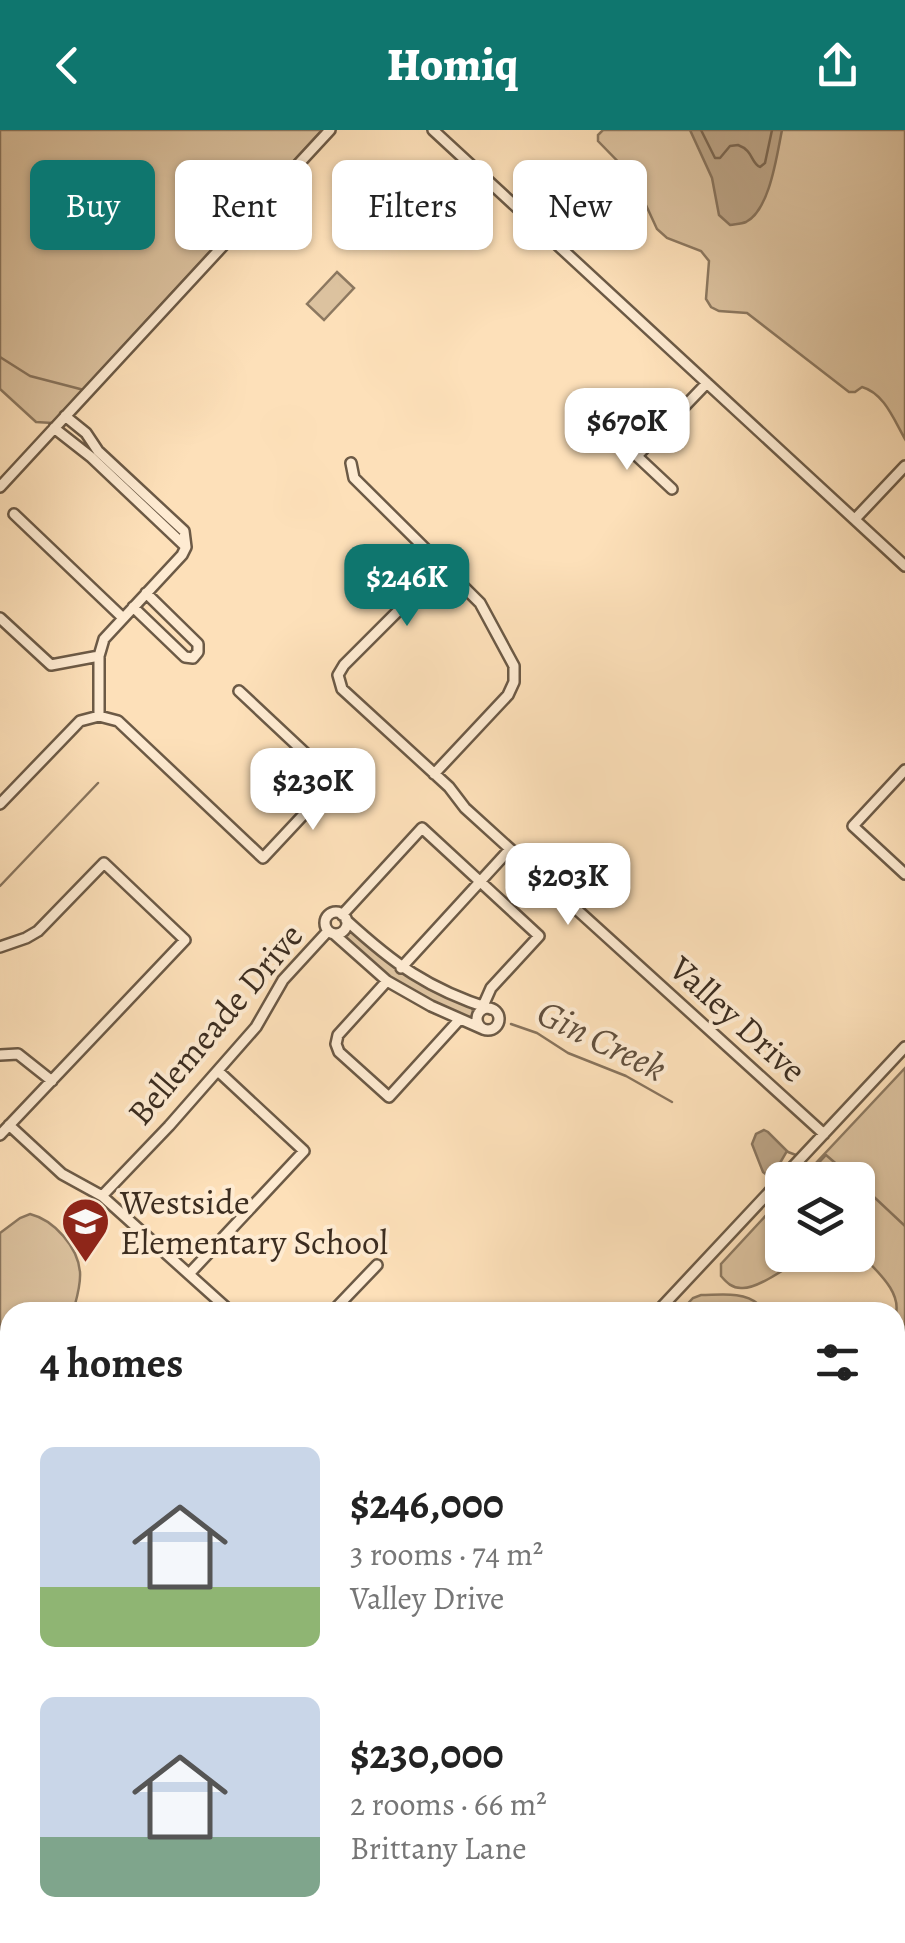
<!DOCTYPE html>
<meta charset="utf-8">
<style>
body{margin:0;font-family:Alegreya,serif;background:#f6f6f6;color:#222;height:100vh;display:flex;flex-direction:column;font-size:38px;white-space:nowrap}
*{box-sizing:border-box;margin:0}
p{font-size:32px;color:#767676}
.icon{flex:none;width:55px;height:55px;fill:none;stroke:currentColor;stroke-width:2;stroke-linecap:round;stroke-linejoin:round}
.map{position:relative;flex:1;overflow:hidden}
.panel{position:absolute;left:0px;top:1172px;width:905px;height:642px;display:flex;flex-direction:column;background:#fff;border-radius:30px 30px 0 0;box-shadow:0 2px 8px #0004}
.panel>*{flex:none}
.guide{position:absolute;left:30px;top:30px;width:845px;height:90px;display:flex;gap:20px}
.fabs{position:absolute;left:765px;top:1032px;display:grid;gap:20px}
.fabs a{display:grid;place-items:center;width:110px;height:110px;border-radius:15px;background:#fff;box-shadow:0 2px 8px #0004;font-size:50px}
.price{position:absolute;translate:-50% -85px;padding:0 22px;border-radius:20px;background:#fff;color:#222;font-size:32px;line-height:65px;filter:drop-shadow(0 2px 5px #0008)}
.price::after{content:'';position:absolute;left:50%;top:60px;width:30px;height:22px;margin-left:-15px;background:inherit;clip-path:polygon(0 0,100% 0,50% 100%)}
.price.on{background:#0f766e;color:#fff}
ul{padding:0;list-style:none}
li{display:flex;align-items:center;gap:30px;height:250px;padding:0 40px}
li span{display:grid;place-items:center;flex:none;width:280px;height:200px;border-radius:15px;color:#555}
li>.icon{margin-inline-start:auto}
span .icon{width:120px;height:120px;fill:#fffc;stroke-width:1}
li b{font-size:42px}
h2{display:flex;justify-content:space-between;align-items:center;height:120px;padding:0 40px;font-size:42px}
.pill{padding:0 35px;border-radius:15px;background:#fff;box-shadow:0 2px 8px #0004;font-size:35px;line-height:90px}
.pill.on{background:#0f766e;color:#fff}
header{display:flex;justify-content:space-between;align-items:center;height:130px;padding:0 40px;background:#0f766e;color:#fff;font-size:45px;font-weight:800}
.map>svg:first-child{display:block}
.green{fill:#dcc29f;stroke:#8c7860;stroke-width:2.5}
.water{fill:#bba385;stroke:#88745d;stroke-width:2.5}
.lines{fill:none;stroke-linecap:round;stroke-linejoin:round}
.shore{stroke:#7c6852;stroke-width:2.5}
.stream{stroke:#88745d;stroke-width:2.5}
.minor-casing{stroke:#6c5a46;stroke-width:14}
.major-casing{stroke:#3c2d20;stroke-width:16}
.minor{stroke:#feebd2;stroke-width:9}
.major{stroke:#fde0b9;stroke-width:11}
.labels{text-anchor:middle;stroke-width:8;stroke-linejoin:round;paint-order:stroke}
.street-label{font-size:35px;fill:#3c2d20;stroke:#feebd2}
.poi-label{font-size:35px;fill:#3c2d20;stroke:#feebd2;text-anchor:start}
.water-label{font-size:38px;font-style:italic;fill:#62503e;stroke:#feebd2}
</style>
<header><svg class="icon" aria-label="back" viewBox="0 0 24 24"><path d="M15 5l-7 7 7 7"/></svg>Homiq<svg class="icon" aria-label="share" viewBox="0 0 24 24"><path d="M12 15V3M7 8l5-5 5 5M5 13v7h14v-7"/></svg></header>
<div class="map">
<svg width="905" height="1813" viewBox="0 0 905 1813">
<rect width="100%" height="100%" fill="#fde0b9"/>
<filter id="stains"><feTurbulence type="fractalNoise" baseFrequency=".002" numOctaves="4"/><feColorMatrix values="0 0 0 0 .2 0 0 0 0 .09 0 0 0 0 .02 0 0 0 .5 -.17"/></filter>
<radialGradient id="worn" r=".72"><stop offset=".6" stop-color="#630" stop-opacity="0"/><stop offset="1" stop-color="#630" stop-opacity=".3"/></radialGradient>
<path class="green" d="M0 0H322L52 293 36 292 0 259Z
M603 0H905V309C894 290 884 263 862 257L855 262H849L747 183 719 181 711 177 706 169 709 131 701 121 667 108 657 99 633 47 598 11V5Z
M337 142 354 158 324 190 307 174Z
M350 801 394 837 424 856 472 878 474 884 472 887H466L418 865 387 846 345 810 346 803Z
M905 938V1320L895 1308V1187C904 1162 874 1139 858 1121V1050H800Z
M782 1068V1125H806C792 1134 757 1160 741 1158 732 1158 727 1153 721 1146V1134Z
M30 1084C54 1090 78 1117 80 1142 81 1156 76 1170 73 1182H10V1236L0 1227V1103L20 1088Z
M701 1165C719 1165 744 1161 758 1174L759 1180 756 1182H680L693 1168Z"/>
<path class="water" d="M690 0H782C777 24 770 80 746 92 741 94 735 94 730 95L719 85 712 48Z
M764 1000 768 1002 787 1021 776 1040 768 1046 763 1042 752 1014 756 1004Z"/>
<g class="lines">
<path class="shore" d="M701 0 715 28H720L730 16 738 15C754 21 750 32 760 37L765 33 772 0"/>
<path class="stream" d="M0 227 30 246 84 260
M0 756 98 653
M511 894 537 903 568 923 626 946 672 972
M788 1022 796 1025
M809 1038 813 1039 826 1025 855 1050
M858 1052 905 1096
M0 1246 10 1249"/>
<defs>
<path id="minor" d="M433 0 905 436
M54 298 91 327 186 417 184 401 98 321 86 303 65 286
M608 299 672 359
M637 326 707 253
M351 333 354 348 480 473 514 536V552L508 565 434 644
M0 357 330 0
M14 384 122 487
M855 389 905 336
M443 436 344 535 338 545 342 559 449 657 465 678 824 1004
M133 477 185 527 193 528 198 522V514L146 463
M0 488 51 535 99 526
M99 586V526L104 509 182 425 186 417
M905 640 853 696 905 744
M0 674 80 591 99 586 118 591 263 728 335 651 239 561
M325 793a11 11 0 1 1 22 0a11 11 0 1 1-22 0Z
M342 785 422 698 539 806 491 858 483 876
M346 790C394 834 428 859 491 879
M334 804 387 851 431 876 483 899
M0 817 26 808 38 801 104 733 185 810 0 1005
M401 838 510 719
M387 851 338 905 336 914 339 922 389 967 460 889
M477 889a11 11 0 1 1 22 0a11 11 0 1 1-22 0Z
M0 925 18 924 52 951
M9 995 62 1044 102 1066 231 1182
M102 1066 169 996 256 897 283 850 328 801
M189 1144 304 1021 218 941
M332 1182 377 1135
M657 1182 905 917
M895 1425 905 1430
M895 1499 905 1508
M895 1568 905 1558
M895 1698 905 1688
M677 1805 686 1813
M69 1813 75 1805
M239 1813 247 1805
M787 1813 794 1805"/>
<path id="major" d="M0 1703 10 1710
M139 1805 151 1813"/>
</defs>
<use href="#minor" class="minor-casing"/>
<use href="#major" class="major-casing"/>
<use href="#minor" class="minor"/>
<use href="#major" class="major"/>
</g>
<defs>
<symbol id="school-pin" viewBox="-11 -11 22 30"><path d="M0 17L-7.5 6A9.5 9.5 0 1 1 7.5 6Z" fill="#8f2418" stroke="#feebd2"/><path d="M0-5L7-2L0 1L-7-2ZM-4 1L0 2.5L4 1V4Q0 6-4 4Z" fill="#fff"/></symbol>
</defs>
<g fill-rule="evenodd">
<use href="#school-pin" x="58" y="1064" width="55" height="75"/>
</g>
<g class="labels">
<g class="street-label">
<text transform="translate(738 889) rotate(42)" y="12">Valley Drive</text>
<text transform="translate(215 894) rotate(-50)" y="12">Bellemeade Drive</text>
</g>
<g class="poi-label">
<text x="120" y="1084">Westside<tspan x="120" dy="40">Elementary School</tspan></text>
</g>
<g class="water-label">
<text transform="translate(602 910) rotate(26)" y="13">Gin Creek</text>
</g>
</g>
<rect width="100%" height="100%" filter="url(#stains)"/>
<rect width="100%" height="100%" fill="url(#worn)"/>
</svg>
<div class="fabs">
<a><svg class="icon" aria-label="layers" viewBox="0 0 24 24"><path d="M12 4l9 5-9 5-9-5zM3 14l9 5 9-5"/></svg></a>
</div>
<b class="price" style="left:627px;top:343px">$670K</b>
<b class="price on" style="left:407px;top:499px">$246K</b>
<b class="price" style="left:313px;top:703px">$230K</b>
<b class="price" style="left:568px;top:798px">$203K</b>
<div class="guide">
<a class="pill on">Buy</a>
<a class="pill">Rent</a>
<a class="pill">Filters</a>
<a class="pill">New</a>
</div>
<section class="panel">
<h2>4 homes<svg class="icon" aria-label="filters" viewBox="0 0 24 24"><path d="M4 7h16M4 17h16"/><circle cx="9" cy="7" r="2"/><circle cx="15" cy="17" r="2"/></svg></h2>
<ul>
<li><span style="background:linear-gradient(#c9d6e8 70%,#8fb573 0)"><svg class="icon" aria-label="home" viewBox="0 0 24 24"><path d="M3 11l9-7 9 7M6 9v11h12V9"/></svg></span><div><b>$246,000</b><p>3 rooms · 74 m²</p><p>Valley Drive</p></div></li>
<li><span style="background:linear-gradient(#c9d6e8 70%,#7fa58c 0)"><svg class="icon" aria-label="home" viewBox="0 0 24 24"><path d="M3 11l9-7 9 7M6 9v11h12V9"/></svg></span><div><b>$230,000</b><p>2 rooms · 66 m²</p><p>Brittany Lane</p></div></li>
</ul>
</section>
</div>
